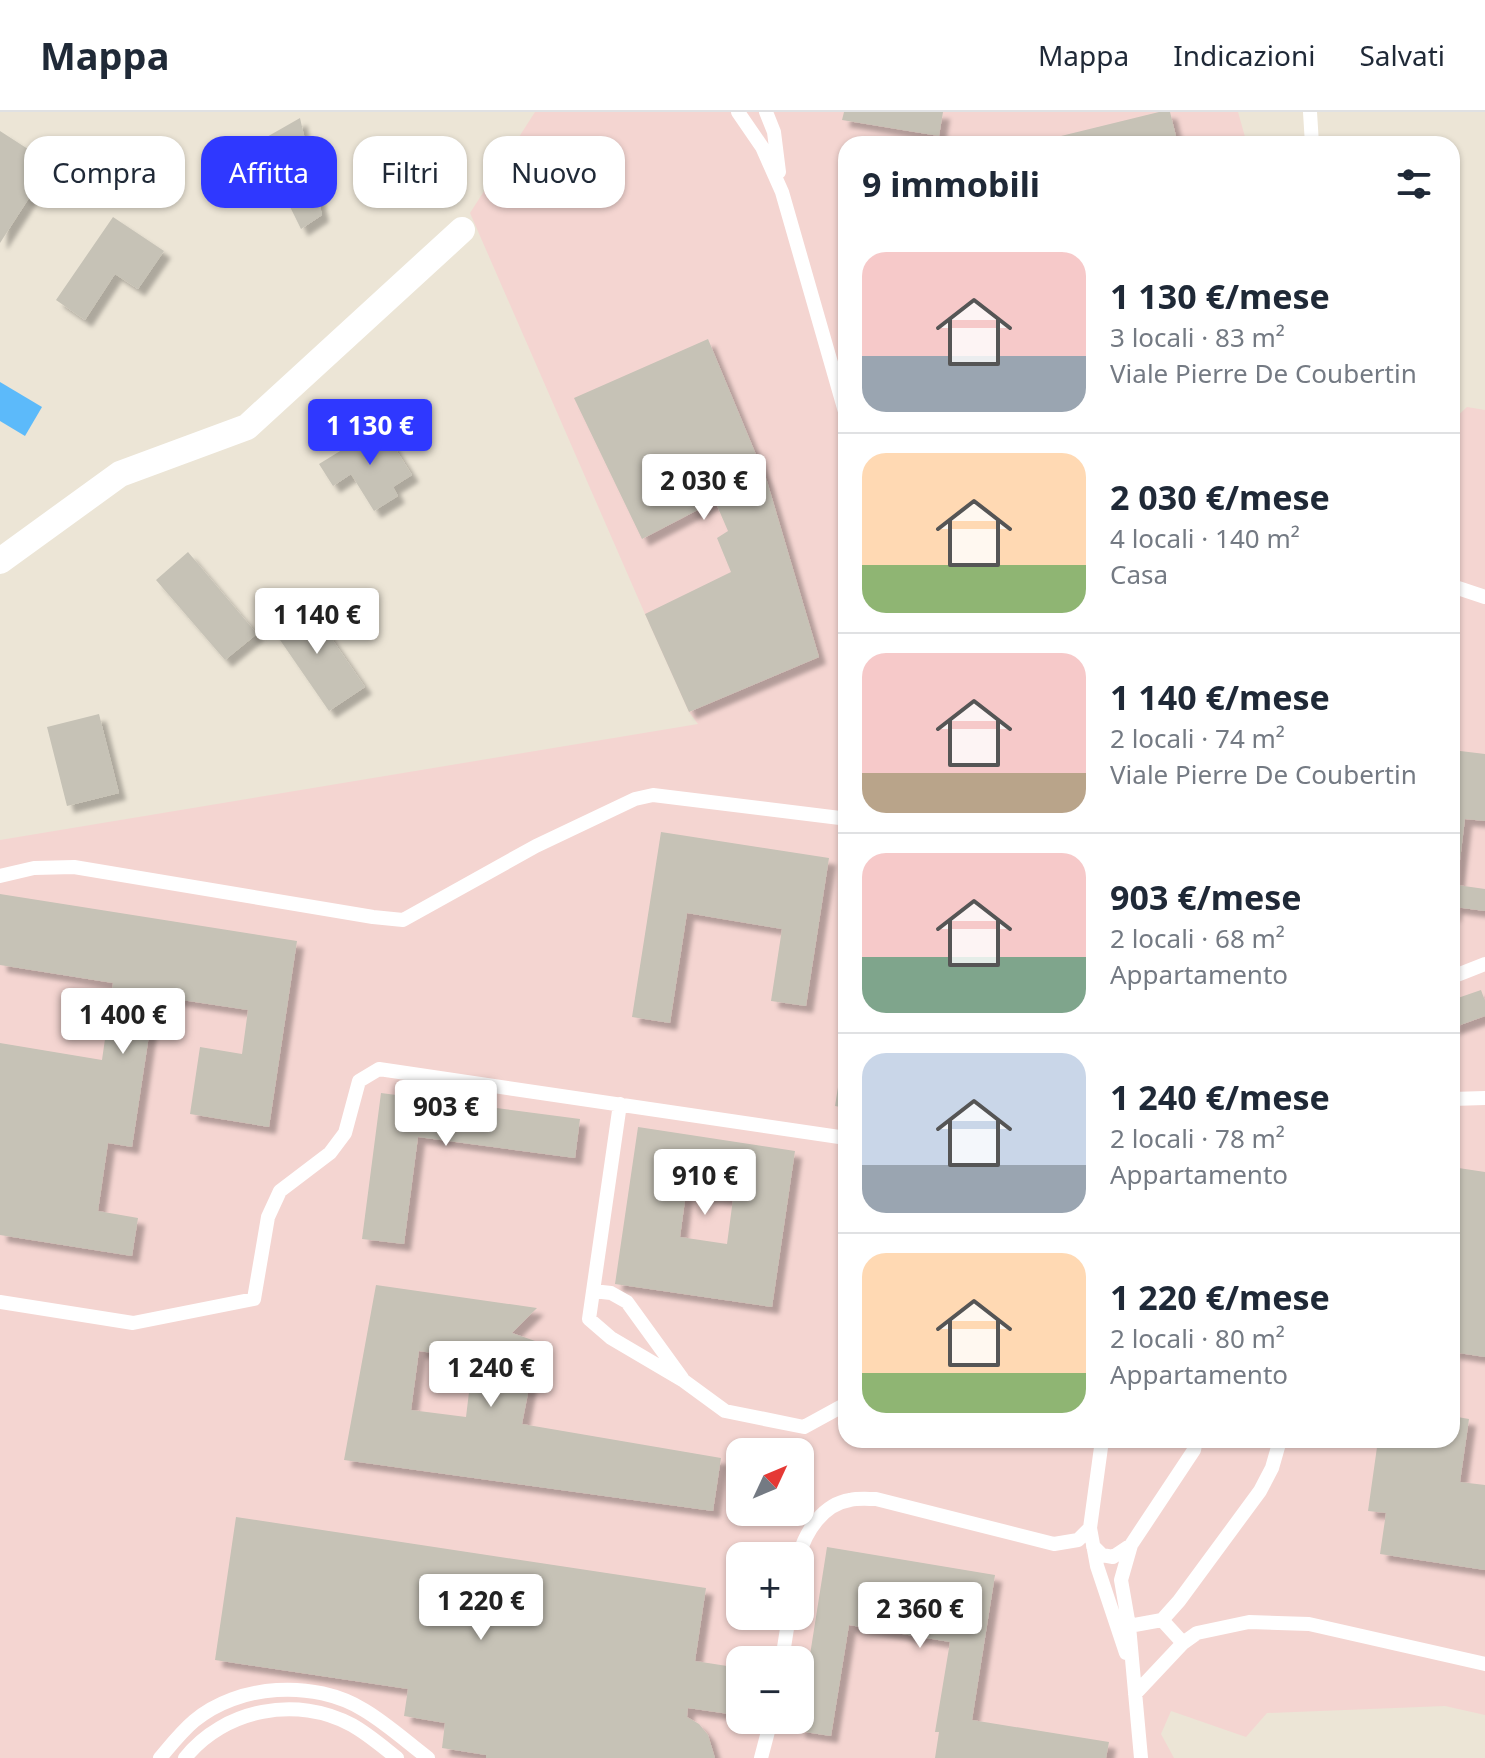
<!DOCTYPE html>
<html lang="it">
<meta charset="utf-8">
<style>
body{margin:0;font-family:"Noto Sans",sans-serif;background:#f2f2f3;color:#1f2937;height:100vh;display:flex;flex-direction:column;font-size:30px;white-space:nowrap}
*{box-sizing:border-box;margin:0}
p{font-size:26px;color:#747a83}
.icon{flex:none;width:44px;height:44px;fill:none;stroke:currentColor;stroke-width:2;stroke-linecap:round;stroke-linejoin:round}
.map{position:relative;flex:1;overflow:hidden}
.sheet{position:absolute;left:838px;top:24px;width:622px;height:1312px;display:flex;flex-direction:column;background:#fff;border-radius:24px;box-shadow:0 2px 6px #0004}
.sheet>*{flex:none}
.guide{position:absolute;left:24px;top:24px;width:694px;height:72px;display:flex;gap:16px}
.needle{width:52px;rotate:46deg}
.fabs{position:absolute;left:726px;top:1326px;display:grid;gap:16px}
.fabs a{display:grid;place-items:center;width:88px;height:88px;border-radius:16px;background:#fff;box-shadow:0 2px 6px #0004;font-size:40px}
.price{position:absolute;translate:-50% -68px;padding:0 18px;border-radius:8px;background:#fff;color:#222;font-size:26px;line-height:52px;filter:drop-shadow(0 2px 4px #0008)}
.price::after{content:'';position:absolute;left:50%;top:48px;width:24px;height:18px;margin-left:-12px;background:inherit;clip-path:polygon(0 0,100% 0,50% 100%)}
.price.on{background:#2f38ff;color:#fff}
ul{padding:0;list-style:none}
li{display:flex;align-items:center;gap:24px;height:200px;padding:0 24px}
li+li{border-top:2px solid #e0e1e3}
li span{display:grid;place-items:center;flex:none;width:224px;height:160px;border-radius:24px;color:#555}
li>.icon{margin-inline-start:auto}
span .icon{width:96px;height:96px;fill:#fffc;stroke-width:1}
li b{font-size:34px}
h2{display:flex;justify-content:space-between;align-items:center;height:96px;padding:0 24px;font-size:34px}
.tag{padding:0 28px;border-radius:24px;background:#fff;box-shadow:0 2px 6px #0004;font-size:28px;line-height:72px}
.tag.on{background:#2f38ff;color:#fff}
header{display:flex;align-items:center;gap:48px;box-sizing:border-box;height:112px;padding:0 40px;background:#fff;border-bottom:2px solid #e0e1e3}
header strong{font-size:38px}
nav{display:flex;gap:44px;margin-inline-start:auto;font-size:28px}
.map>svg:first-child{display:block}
.medical{fill:#f4d5d1;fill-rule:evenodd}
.water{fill:#5cbafa}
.building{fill:#c6c2b6;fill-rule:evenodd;filter:url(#shadow)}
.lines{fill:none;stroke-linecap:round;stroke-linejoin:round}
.service{stroke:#fff;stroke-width:14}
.minor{stroke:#fff;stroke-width:26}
</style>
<header>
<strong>Mappa</strong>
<nav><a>Mappa</a><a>Indicazioni</a><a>Salvati</a></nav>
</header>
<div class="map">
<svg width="1485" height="1646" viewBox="0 0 1485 1646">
<defs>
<filter id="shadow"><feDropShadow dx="7" dy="7" stdDeviation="2" flood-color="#0004"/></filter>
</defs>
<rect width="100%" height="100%" fill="#ece5d6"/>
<path class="medical" d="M535 0H1238L1247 32H846V1328H1452V309L1467 295 1485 298V1603L1445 1594 1267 1601 1246 1625 1171 1599 1161 1622 1174 1646H0V728L698 612 689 600 645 502 470 101ZM740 1340H800V1400H740ZM740 1444H800V1504H740ZM740 1548H800V1608H740Z"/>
<path class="water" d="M0 270 42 295 25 324 0 309Z"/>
<path class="building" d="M844 0H943L939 24 842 8Z
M1159 0H1170L1178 32H1063L1061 24Z
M300 6 322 103 301 117 258 30Z
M0 19 51 52 0 131Z
M113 105 164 139 138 177 115 162 85 208 56 188Z
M708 227 767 369 819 545 689 600 645 502 731 460 717 426 728 419 715 389 642 427 574 286Z
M381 314 412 363 393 375 398 384 374 399 351 362 333 374 319 352Z
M188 440 257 522 225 548 156 468Z
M305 488 365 575 329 599 269 512Z
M99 602 119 681 67 694 47 615Z
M1452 638 1485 642V709L1465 707 1457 773 1485 777V799L1455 795 1454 803H1452Z
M661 720 829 746 806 894 771 889 782 817 687 801 670 911 632 905Z
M0 782 297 829 269 1015 190 1002 200 935 242 942 248 898 155 884 132 1035 108 1031 98 1099 138 1106 132 1144 0 1123V931L102 948 113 871 0 853Z
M1481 878 1485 889V904L1452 916V888Z
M844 937H846V996L835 994Z
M381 981 580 1007 575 1046 418 1025 404 1132 362 1127Z
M638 1015 795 1039 772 1195 615 1172ZM686 1081 733 1087 727 1132 680 1125Z
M1452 1055 1485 1060V1245L1452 1240Z
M376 1173 537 1196 512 1221 538 1230 522 1312 721 1346 713 1399 344 1348ZM419 1239 473 1247 466 1305 411 1298Z
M1452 1304 1469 1307 1460 1370 1485 1373V1458L1380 1442 1386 1401 1368 1399 1378 1328H1452Z
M236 1405 706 1476 695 1549 740 1556 736 1603 688 1596 687 1605 699 1612 708 1623 715 1646H486V1643L442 1636 445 1611 404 1604 408 1577 215 1548Z
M827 1435 995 1463 972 1608 1109 1630 1106 1646H935L939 1620H935L950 1530 849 1513 831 1624 798 1619Z"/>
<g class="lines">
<path class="service" d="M738 0 762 35 782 80 846 303
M766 0 774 20 779 60
M1310 0 1312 32
M1452 474 1485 485
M0 764 34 756 74 755 373 805 403 808 536 734 635 687 653 683 840 706 846 704
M1452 865 1485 852
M1452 987 1485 986
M620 992 589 1207 611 1226 684 1269 725 1299 804 1315 846 1292
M593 1179 611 1181 627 1190 682 1266
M0 1190 133 1211 254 1187 268 1105 280 1079 330 1041 345 1021 359 969 379 957 846 1026
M1102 1328 1090 1416 1097 1454 1126 1541
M1093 1434 1102 1443 1113 1445 1131 1433
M799 1444C805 1420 823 1392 850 1388 858 1386 868 1387 876 1387L1054 1432 1078 1428 1090 1416
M1162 1508 1183 1531
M1129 1514 1162 1508 1179 1489 1260 1379 1272 1356 1280 1328
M782 1548 789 1504
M1135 1582 1183 1531 1197 1521 1249 1510 1309 1512 1485 1552
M160 1646C171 1633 181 1620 194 1609 238 1572 314 1567 364 1598 386 1611 407 1630 428 1646
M185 1646C224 1597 297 1583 352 1613 368 1622 383 1635 397 1646
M761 1646 771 1608
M1141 1646 1129 1514 1121 1468 1131 1433 1194 1338 1196 1328"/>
<path class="minor" d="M0 449 120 362 247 315 462 118"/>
</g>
</svg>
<div class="fabs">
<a><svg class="needle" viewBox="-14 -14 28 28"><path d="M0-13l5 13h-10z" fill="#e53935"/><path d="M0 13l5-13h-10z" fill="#747a83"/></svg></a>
<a>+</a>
<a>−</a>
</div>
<b class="price on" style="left:370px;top:355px">1 130 €</b>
<b class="price" style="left:704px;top:410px">2 030 €</b>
<b class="price" style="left:317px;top:544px">1 140 €</b>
<b class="price" style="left:123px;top:944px">1 400 €</b>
<b class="price" style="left:446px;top:1036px">903 €</b>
<b class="price" style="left:705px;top:1105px">910 €</b>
<b class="price" style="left:491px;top:1297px">1 240 €</b>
<b class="price" style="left:481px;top:1530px">1 220 €</b>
<b class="price" style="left:920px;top:1538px">2 360 €</b>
<div class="guide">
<a class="tag">Compra</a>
<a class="tag on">Affitta</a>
<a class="tag">Filtri</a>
<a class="tag">Nuovo</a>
</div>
<section class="sheet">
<h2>9 immobili<svg class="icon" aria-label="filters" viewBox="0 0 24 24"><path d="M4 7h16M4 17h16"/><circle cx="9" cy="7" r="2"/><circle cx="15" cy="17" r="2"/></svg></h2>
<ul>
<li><span style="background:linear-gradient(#f6c9c9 65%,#9aa5b1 0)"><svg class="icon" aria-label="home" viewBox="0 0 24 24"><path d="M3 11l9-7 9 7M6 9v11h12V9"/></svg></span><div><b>1 130 €/mese</b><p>3 locali · 83 m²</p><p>Viale Pierre De Coubertin</p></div></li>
<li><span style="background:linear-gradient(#ffd9b3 70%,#8fb573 0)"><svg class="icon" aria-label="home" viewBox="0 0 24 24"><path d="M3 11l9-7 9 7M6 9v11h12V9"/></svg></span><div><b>2 030 €/mese</b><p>4 locali · 140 m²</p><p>Casa</p></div></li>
<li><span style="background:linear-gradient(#f6c9c9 75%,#b9a48a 0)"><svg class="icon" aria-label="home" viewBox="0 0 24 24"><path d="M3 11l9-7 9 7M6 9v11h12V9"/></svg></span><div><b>1 140 €/mese</b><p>2 locali · 74 m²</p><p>Viale Pierre De Coubertin</p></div></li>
<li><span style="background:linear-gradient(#f6c9c9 65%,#7fa58c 0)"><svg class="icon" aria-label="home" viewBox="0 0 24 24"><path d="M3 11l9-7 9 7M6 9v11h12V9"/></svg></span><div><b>903 €/mese</b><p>2 locali · 68 m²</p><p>Appartamento</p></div></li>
<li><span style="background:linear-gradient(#c9d6e8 70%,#9aa5b1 0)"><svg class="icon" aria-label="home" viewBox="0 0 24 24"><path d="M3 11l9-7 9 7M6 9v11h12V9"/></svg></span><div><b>1 240 €/mese</b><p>2 locali · 78 m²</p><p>Appartamento</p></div></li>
<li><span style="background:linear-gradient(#ffd9b3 75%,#8fb573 0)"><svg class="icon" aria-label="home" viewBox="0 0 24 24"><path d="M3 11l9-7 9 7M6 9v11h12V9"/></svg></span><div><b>1 220 €/mese</b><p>2 locali · 80 m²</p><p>Appartamento</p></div></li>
</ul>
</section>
</div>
